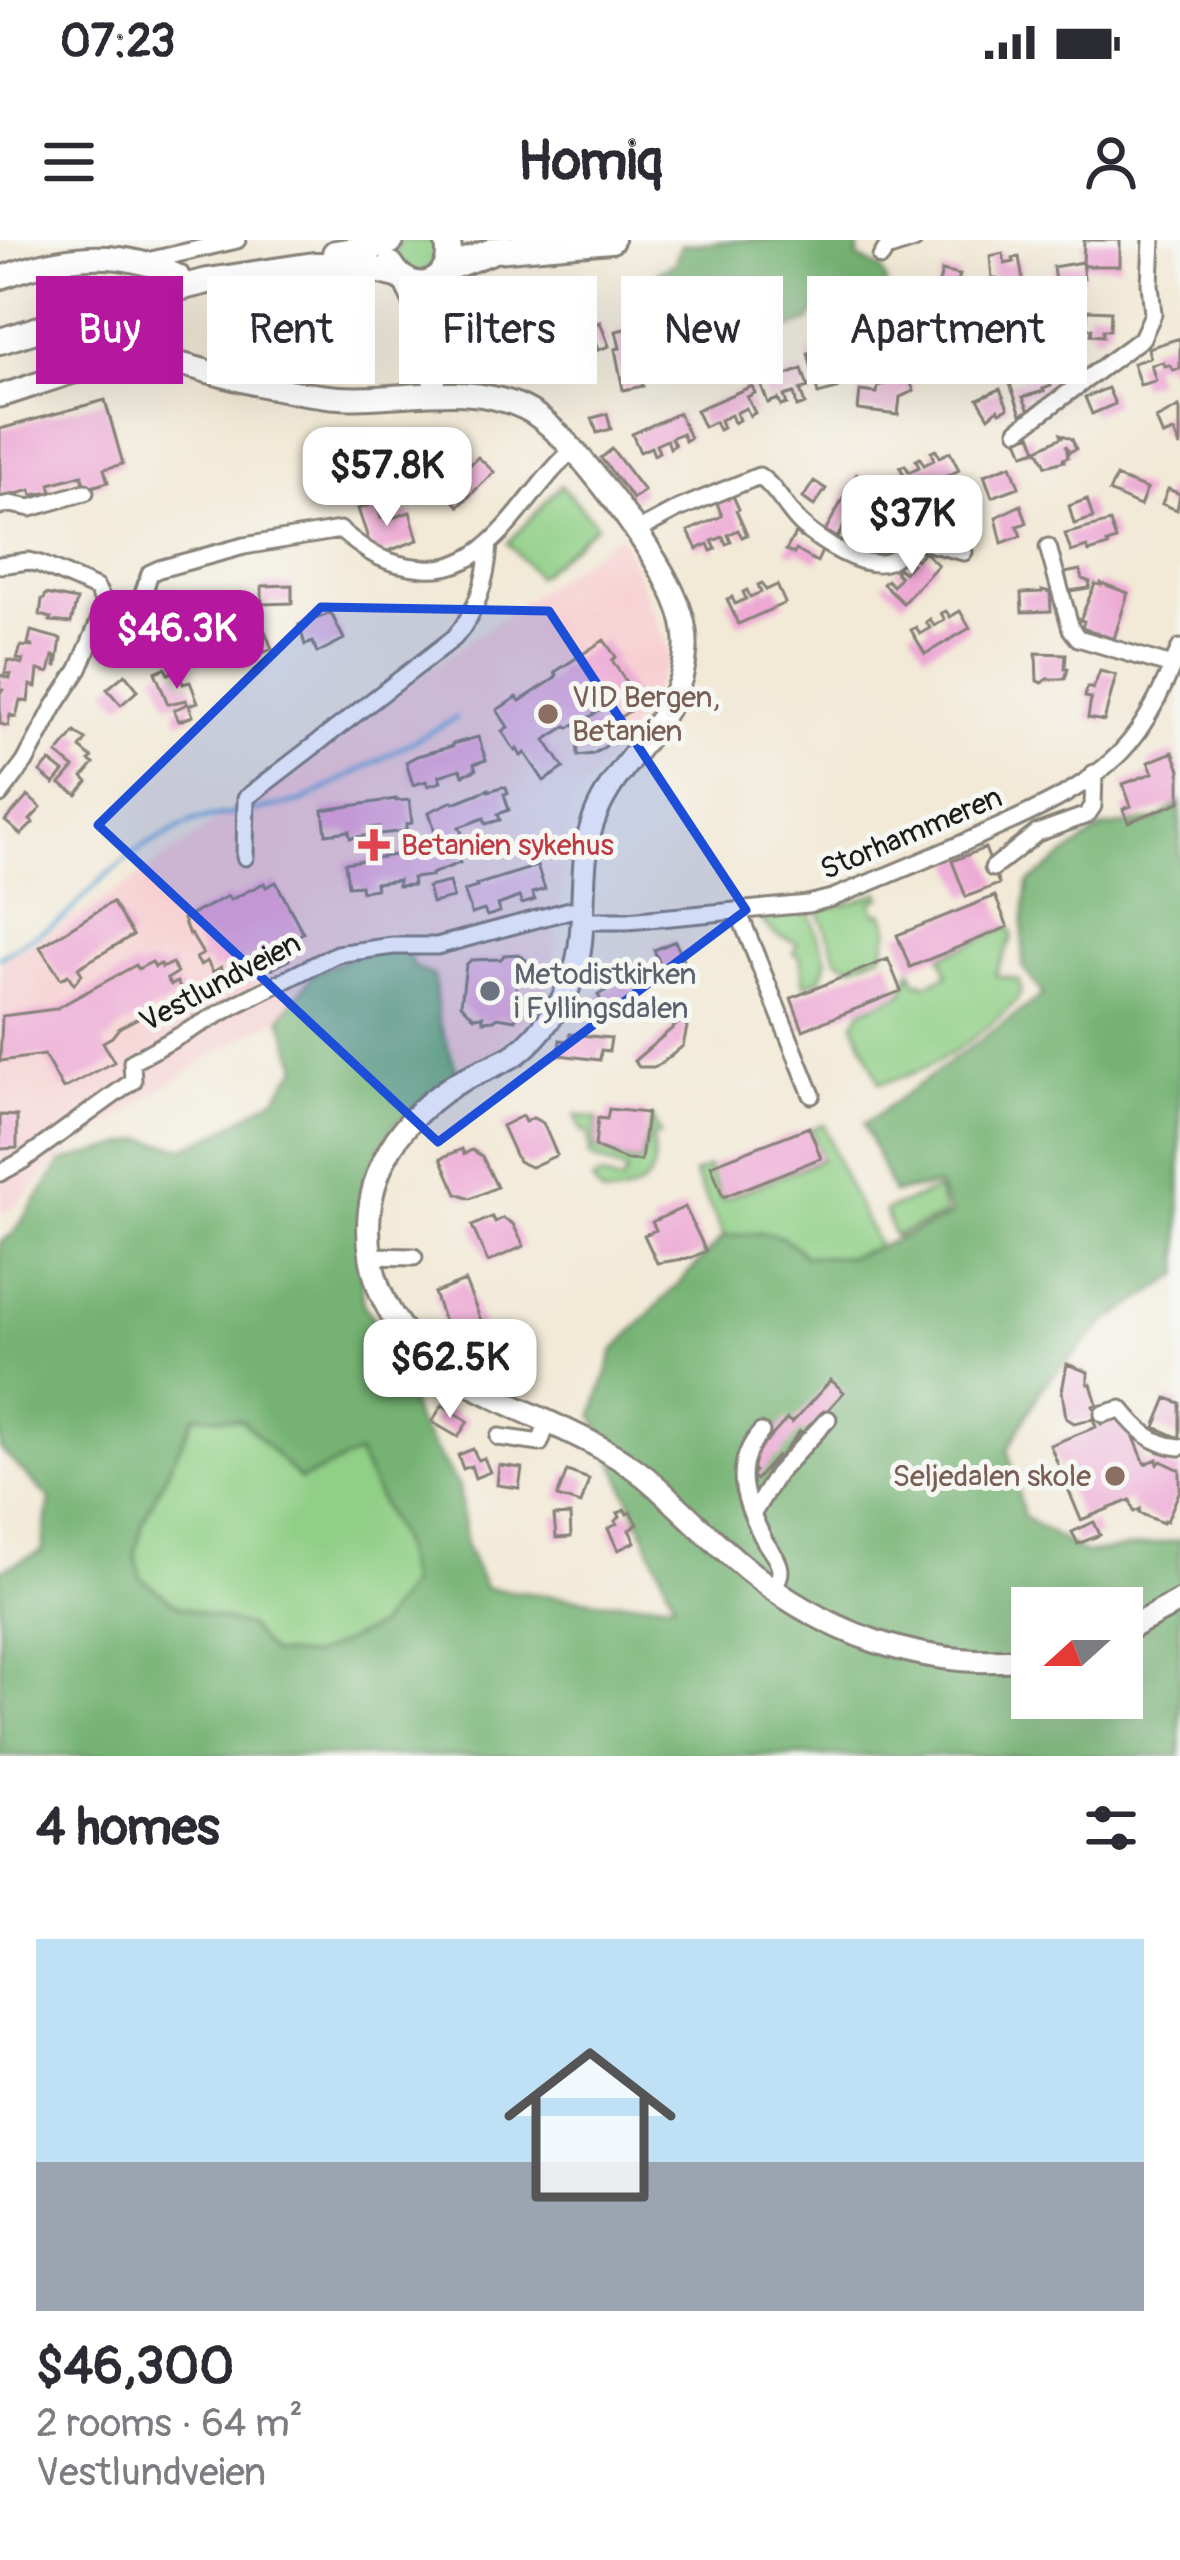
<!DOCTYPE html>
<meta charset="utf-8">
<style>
body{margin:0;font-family:Pangolin,sans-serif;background:#f7f7f7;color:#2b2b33;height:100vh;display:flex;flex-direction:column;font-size:45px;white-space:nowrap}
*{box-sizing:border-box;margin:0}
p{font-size:39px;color:#7c7c81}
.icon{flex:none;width:66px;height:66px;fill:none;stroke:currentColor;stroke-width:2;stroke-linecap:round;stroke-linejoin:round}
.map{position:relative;height:1516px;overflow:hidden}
.side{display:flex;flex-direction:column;background:#fff;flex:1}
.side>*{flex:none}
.hud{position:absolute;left:36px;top:36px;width:1110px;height:108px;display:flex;gap:24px}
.needle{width:78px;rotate:249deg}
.buttons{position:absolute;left:1011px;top:1347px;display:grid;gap:24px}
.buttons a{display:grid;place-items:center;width:132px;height:132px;border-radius:0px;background:#fff;box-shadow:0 12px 48px #0002;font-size:60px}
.price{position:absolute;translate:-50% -102px;padding:0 27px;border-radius:24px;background:#fff;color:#222;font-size:39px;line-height:78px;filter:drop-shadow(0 3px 6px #0008)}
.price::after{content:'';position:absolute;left:50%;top:72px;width:36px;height:27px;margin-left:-18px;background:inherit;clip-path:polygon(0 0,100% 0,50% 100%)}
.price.active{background:#b5179e;color:#fff}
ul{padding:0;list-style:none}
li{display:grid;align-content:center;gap:24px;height:636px;padding:0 36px}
li span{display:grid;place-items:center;height:372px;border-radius:0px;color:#555}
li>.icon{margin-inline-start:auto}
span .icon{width:216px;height:216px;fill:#fffc;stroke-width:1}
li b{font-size:51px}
h2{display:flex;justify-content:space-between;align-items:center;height:144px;padding:0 36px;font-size:51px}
.pill{padding:0 42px;border-radius:0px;background:#fff;box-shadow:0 12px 48px #0002;font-size:42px;line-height:108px}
.pill.active{background:#b5179e;color:#fff}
.status{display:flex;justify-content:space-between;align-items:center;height:84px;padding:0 60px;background:#fff;direction:ltr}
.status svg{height:33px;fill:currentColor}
header{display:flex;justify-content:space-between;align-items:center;height:156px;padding:0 36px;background:#fff;font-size:54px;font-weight:700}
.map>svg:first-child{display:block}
.built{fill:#f7cfd1}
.green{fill:#90cf86;stroke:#567651;stroke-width:3}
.forest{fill:#74b273;stroke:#486748;stroke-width:3;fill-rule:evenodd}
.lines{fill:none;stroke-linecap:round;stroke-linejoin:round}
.stream{stroke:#59a4d1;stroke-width:4.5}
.building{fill:#eda8d4}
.minor-casing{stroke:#878279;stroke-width:21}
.secondary-casing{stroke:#878279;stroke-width:27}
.primary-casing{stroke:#878279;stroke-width:30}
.minor{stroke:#fff;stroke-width:15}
.secondary{stroke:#fff;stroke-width:21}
.primary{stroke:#fff;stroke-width:24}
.marked{fill:#1d4ed8;fill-opacity:0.2;stroke:#1d4ed8;stroke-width:9;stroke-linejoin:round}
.education-dot{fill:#8d6e63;stroke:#f6f6f2;stroke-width:4.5}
.health-dot{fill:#e0444e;stroke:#f6f6f2;stroke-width:4.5}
.worship-dot{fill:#6b7280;stroke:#f6f6f2;stroke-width:4.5}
.labels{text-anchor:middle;stroke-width:10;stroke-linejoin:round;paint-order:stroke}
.education-label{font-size:30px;fill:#785e54;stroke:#f6f6f2;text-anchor:start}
.street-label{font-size:30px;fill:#1c1c1c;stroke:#f6f6f2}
.health-label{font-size:30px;fill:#be3a42;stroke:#f6f6f2;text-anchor:start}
.worship-label{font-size:30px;fill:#5b616d;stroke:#f6f6f2;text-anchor:start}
</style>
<div class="status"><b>07:23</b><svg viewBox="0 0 49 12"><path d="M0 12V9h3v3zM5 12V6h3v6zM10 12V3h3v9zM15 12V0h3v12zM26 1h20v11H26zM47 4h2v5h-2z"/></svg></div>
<header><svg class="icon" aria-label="menu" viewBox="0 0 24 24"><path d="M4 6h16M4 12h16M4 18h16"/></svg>Homiq<svg class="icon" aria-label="person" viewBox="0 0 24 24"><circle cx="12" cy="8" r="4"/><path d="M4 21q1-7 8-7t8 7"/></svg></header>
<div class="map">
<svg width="1180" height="1516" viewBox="0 0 1180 1516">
<rect width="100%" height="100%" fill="#f6f6f2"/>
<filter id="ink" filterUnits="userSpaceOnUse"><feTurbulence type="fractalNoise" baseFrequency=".00833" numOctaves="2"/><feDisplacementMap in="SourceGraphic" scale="24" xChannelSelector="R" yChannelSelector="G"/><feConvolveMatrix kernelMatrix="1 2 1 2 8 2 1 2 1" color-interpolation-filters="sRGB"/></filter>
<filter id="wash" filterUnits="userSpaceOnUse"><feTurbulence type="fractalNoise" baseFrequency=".004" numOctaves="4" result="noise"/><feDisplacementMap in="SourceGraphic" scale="48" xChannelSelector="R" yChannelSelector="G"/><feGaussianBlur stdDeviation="2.7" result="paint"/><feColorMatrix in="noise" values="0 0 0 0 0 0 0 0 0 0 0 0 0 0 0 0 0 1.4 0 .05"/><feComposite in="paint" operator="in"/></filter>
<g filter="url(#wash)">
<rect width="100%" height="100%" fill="#f2e9d6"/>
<path class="built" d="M621 293 671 418 629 493 569 568 553 740 532 780 495 814 462 830 438 778 434 736 315 732 281 778 218 811 60 918 13 969 0 974V723L129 643Z"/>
<path class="green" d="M401 0H434C444 17 434 31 417 35L397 20V7Z
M561 245 597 285 537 337 508 303Z
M879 652 881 657 871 662 876 674 883 672 889 688 883 713 851 726 837 719 819 673 823 669 855 662Z
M803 672 810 675 827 720 821 738 804 745 800 717 794 713 797 703 776 695 763 682 769 676Z
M1010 687 1013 696 995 735 1019 740 1021 752 1016 762C975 799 935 832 880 843L854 783 862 770 902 754 911 730 917 743 922 741 924 745 948 735 941 716Z
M575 875 597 878 594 908 628 921 641 922 652 878 660 895 652 898C653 908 656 919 653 929 647 949 621 958 602 955L592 941 601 936 622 943 627 932 590 917 588 893 582 892Z
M824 884 841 931 879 1007 847 1017 804 1016C778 985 761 994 724 996L694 934 708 927 722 960 821 920 811 889Z
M937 949 945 975 894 996 885 971Z
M195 1175 242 1180 300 1240 358 1214 400 1302 409 1344 378 1386 312 1416 271 1413 249 1387 178 1366 141 1338 135 1314 144 1279Z"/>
<path class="forest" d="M746 0H858V18L881 29 887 43C871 66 847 60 823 58L809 82C781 90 775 92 761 118L720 130 703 128 702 120 717 89 711 78 693 77 683 69V52C674 46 666 47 657 42L658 32 675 23 681 5Z
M1180 562V1034L1105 1083 1042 1147 1008 1210 1024 1277 1085 1314 1180 1300V1516H0V1330L42 1311 50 1259 0 1209V1002L13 994 62 922 145 899 184 908 222 891 276 857 298 826 281 778 315 732 372 709 402 702 414 727 434 736 438 779 459 836 393 885 367 934 360 984 363 1064 393 1105 416 1181 459 1247 466 1306 485 1348 606 1362H674L593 1175 614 1111 724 996C761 994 778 985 804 1016L847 1017 879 1007 951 976 938 945 893 953 864 884 1043 755 1023 727V685L1028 643 1102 588 1158 580ZM195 1175 242 1180 300 1240 358 1214 400 1302 409 1344 378 1386 312 1416 271 1413 249 1387 178 1366 141 1338 135 1314 144 1279ZM1032 1368H1122V1458H1032Z"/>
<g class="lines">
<path class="stream" d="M254 571 303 561 456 478
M0 717 65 677 104 637 141 608 194 580 238 573"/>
</g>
<g id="blocks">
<path class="building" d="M1084 0H1120V26H1083Z
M1003 13 1005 24 1014 22 1013 18 1019 17 1023 41 998 46 996 38 992 39 990 16Z
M1082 22 1084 38 1055 43 1053 27Z
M942 31 960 35 957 44 969 47 968 56 977 59 974 72 948 64 949 60 936 54Z
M996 47 1000 77 995 78 986 49Z
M946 68 961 72 958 85 962 80 979 94 957 115 943 99 957 83 943 79Z
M1088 70 1111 71 1110 90H1103V96L1091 95 1092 89 1086 88Z
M914 81 921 99 894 110 891 107V109L875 114 870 99Z
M600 82 609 106 598 110 589 86Z
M637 86 645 123 638 125 643 146 623 150 615 109 620 108 616 91Z
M1180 98V129L1173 130 1169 125 1164 126 1163 122 1151 125 1156 141 1140 145 1133 123 1150 118 1148 108Z
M824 108 826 116 822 117 823 122 829 120 837 149 818 154 808 113Z
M802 129 808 147 800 150 805 164 797 167 794 153 784 156 787 164 781 166 778 159 768 163 761 145Z
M1045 129 1051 146 1043 149 1044 151 1023 157 1029 171 1021 174 1010 144Z
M907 134 914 151 900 157 898 175 858 170 860 151 877 153 878 147Z
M752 146 755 153 747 157 755 173 750 176 746 168 736 173 739 180 734 183 731 175 720 180 723 188 719 190 715 182 704 187 696 170Z
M1108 148 1115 164 1092 174 1085 157Z
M1000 149 1008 168 1000 172 998 169 989 177 978 159Z
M105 160 123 224 104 229 108 242 85 249 82 235 50 244 52 252 32 255 31 250 0 258V189Z
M1179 167 1180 170V207L1174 192 1163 196 1156 179Z
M679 173 690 198 685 201 682 193 671 198 675 205 670 208 667 200 656 205 659 212 654 215 651 207 640 212 632 194Z
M607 174 611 189 597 193 592 178Z
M1031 194 1037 210 1024 214 1018 199Z
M1061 194 1072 199 1076 209 1069 212 1066 205 1068 217 1063 219 1064 221 1046 226 1038 209 1062 197Z
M393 209 425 215 422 232 410 230 407 255 391 252 392 246 389 245Z
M612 209 644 251 633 259 601 218Z
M936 210 939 217 950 212 959 230 912 252 900 227 905 225 909 232 919 227 916 220 920 218 924 225 934 220 931 212Z
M478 217 494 232 459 266 444 250Z
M1011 225 1019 247 992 257 984 235Z
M857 234 869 241 837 298 825 291Z
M1116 237 1147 249 1140 266 1109 252Z
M814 241 826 249 814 266 803 258Z
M1168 249 1180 254 1177 270 1162 264Z
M882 255 899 264 874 310 850 296 853 292 860 295 865 285 859 281 861 276 868 280 874 270 867 266 869 262 876 265Z
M733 256 739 269 736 270 747 295 742 297 738 290 728 295 731 302 726 304 723 297 712 301 716 309 711 311 708 304 697 309 688 291 722 276 717 263Z
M1087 259 1093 278 1074 284 1069 266Z
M376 262 381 278 385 276 386 280 410 272 418 300 380 314 371 307 358 269Z
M1021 265 1027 283 1017 286 1021 296 1002 303 996 277Z
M1110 282 1116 300 1107 303 1108 306 1089 312 1087 307 1071 312 1065 294Z
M795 294 823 309 817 322 796 310 794 314 786 310Z
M924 312 938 325 903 363 883 344 887 340 893 346 900 337 895 331 898 328 904 333 912 324 906 319 910 315 916 320Z
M1080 330 1082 339 1090 342 1089 348 1069 351 1065 333Z
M762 343 766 350 777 345 785 363 738 384 727 359 732 357 735 364 746 359 743 352 747 350 750 357 761 352 758 345Z
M1101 343 1128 353 1114 399 1082 388 1084 381 1080 380 1095 344 1101 345Z
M292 345V363L262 364V346Z
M1042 350 1050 352 1051 371 1022 372 1021 353 1042 352Z
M46 354 77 360 71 383 50 381 51 378 40 375 42 359H44Z
M946 371 950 377 960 371 970 388 925 414 911 390 916 387 920 394 930 388 926 382 930 379 934 386 945 380 941 373Z
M331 373 344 399 317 413 313 402 305 405 299 385Z
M31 391 61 399 57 426H55L56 417 53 416 49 433 38 430 36 447 30 445 28 462 20 460 16 477 10 475 8 486 0 484V453L3 450 0 449V435L10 438 11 434 5 433 8 420 22 424 23 420 17 419 21 406 33 407 28 404Z
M265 391 272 409 240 422 233 401Z
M204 393 205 397 208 396 216 415 194 423 186 404Z
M604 400 616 417 612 420 640 464 619 478 610 464 588 478 593 484 614 493 606 506 593 514 578 516 577 498 580 487 578 482 569 488 567 486 545 500 564 528 544 541 525 513 521 516 517 509 515 511 502 491 508 487 497 470 517 457 520 461 554 439 557 435 555 432Z
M1036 413 1066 414 1065 429H1068L1065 439H1047L1042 443 1037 441Z
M165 428 168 434 178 430 183 444 190 442 198 462 189 465 193 476 179 481 174 470 187 464 186 460 168 464 155 432Z
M1100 431 1116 435 1104 481 1088 478 1091 458 1085 457 1087 447 1093 449Z
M125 434 138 450 121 465 107 449Z
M75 492 86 500 80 508 92 518 89 521 94 524 83 537 88 542 77 555 60 544 74 528 57 514Z
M478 497 486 520 474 524 476 530 463 535 460 529 439 536 441 542 428 546 426 541 413 545 406 522 417 516 453 506 452 504Z
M1173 512 1180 530V562L1128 582 1123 569 1131 566 1123 544 1153 533 1148 522Z
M50 521 64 532 54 544 40 532Z
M502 547H506L508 553 504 554 509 570 498 574 500 580 486 584 484 578 459 587 464 597 460 598 465 610 456 613 460 623 431 634V636L412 638 413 645 398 646V640L375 643 376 649 362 651 361 645 348 646 345 623 408 613V615L423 613 425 615 441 610 429 572 453 561 454 563 489 549V551Z
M28 556 41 568 30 580 33 583 21 595 5 581Z
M396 559V561L409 560 412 583 406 584V591L379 594V587L369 588 370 595 350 598 349 591 326 594 323 570Z
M985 608 999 644 966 657 952 621Z
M537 626 545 649 532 653 535 660 522 664 519 657 498 665 500 672 487 676 484 670 472 674 464 651 477 647 476 645Z
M276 642 303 693 281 705 289 720 272 729 265 723 258 726 253 716 224 732 221 727 213 732 207 721 200 725 196 718 203 714 191 694 189 695 183 679 228 656 230 660 264 643 266 647Z
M449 642 453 658 432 663 428 647Z
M995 656 1008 687 910 727 897 695Z
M112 662 133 695 78 728 82 734 74 744 68 735 61 739 40 707Z
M675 701 684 721 671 727 675 736 667 740 654 710Z
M519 714 533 726 527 736H519V742H516L517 776 515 780 498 777 494 780 483 781V776L474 777 461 764 466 725 471 720 501 719 504 715Z
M888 719 901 751 803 790 791 758Z
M152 722 155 727 160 724 162 728 172 723 177 733 167 739 171 745 177 742 183 754 119 788 112 797 103 802 114 822 63 849 44 815 0 821 2 776 55 769 136 725 138 729Z
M626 739 636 755 607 772 598 755Z
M682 780 687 787 683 806 661 824 654 827H639L634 821Z
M570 794 611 798 609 811 601 810 600 820 559 815 560 800 569 801Z
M609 869 647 873 641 921 626 920 595 907 598 878 607 879Z
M0 875 17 876V908L0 909Z
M522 876 525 882 533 878 543 883 557 915 531 927 518 921 502 886Z
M809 887 821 918 723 957 711 925Z
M462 909 464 914 472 910 482 916 497 947 470 959 457 954 441 918Z
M685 967 706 1011 690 1018 657 1023 644 995 656 990 652 982Z
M492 977 495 982 503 978 513 984 524 1006 488 1022 472 986Z
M465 1041 485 1090 493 1096 516 1087 527 1100 521 1101 525 1110 494 1122 492 1117 488 1119 453 1096 450 1087 444 1082 434 1053Z
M1067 1124 1088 1132V1144H1091L1097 1164 1093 1166 1101 1184 1125 1175 1145 1224 1157 1219 1158 1224 1161 1221 1180 1230V1250L1167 1281 1164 1280 1163 1283 1139 1273 1140 1269 1134 1272 1130 1260 1081 1280 1050 1205 1096 1187 1093 1179 1074 1183 1066 1178 1062 1151Z
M831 1140 844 1152 828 1170 830 1172 806 1194 800 1191 779 1218 777 1216 756 1240 751 1236 755 1231 747 1223 787 1179 792 1183Z
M1167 1158 1180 1163V1198L1155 1187Z
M442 1165 468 1181 458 1197 432 1182Z
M473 1209 478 1220 484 1218 490 1232 475 1238 471 1226 463 1229 458 1215Z
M499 1225 522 1228 519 1248 497 1245Z
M567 1231 589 1239 581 1264 557 1257Z
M625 1270 627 1274 630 1272 638 1284 629 1290 635 1302 618 1310 608 1289 617 1284 615 1281 620 1277 618 1273Z
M570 1275 571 1297 556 1298 554 1276Z
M1094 1282 1100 1295 1078 1304 1072 1292Z"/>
</g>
</g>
<g filter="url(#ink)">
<use href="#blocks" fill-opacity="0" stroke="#878279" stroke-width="3"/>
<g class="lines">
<defs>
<path id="minor" d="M881 17 886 9 914 0
M143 22 237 0
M1018 190 1142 98 1153 74 1150 44 1152 0
M0 266 10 264 31 268 85 252
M635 292 678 269 759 236C777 248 786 270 802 285 819 301 862 329 886 322 898 318 905 306 916 300L964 312
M1048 307 1071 389 1078 398 1172 426
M0 325 28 321 40 324 96 348 106 365 79 429 54 467 25 522 0 555
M143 354 150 333 159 329 244 306 340 290C369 314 386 325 424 328 493 334 527 248 573 210
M106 365 125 394 132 397 231 378
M245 617 246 558 454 398C477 372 487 339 489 304
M993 628 1037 593 1087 575 1093 566 1094 533
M738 671 812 855
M583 681H628L808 664 832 658C886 636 941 614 994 589 1039 569 1086 548 1121 512 1148 484 1165 444 1180 408
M0 933 22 921 133 841 132 822 239 763 337 714 393 706H437L570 670H583
M370 1016 414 1017
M1103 1174 1121 1169C1137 1189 1153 1205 1180 1207
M761 1192C730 1227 745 1262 763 1298 768 1309 780 1319 780 1331 780 1338 776 1343 773 1349
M499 1197 540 1203 548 1182
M753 1273 777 1234 828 1179"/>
<path id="secondary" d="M0 38C61 15 117 7 178 36
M405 41 422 78 436 152
M435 100V64L441 36
M0 156C44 143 92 122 138 119 166 118 192 127 220 135 254 144 289 152 324 156 392 165 460 138 524 168 566 187 645 298 667 341 678 361 687 386 686 409 683 478 620 515 596 574 571 634 597 702 562 760 551 778 534 801 516 814 496 827 472 833 452 846 392 885 359 946 371 1018 394 1160 569 1164 657 1247 683 1271 709 1297 736 1320 817 1391 924 1432 1032 1418
M1122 1392 1180 1361"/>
<path id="primary" d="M335 13 373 7 391 1
M391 25C413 62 459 42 447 0
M447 28 495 10 611 0
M0 101 150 55 208 41 314 25 352 24 397 35"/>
</defs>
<use href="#minor" class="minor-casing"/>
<use href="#secondary" class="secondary-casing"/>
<use href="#primary" class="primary-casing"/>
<use href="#minor" class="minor"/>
<use href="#secondary" class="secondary"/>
<use href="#primary" class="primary"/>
</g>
</g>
<path class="marked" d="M321 367 549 371 746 670 438 902 98 585Z"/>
<g class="education-dot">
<circle cx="548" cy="474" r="12"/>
<circle cx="1115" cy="1236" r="12"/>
</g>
<path class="health-dot" d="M368 587h12v12h12v12h-12v12h-12v-12h-12v-12h12z"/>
<circle class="worship-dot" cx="490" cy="751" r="12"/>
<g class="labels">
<g class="education-label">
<text x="572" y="467">VID Bergen,<tspan x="572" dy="34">Betanien</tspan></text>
<text x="1091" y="1246" text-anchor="end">Seljedalen skole</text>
</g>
<g class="street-label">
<text transform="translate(911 593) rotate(-23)" y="10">Storhammeren</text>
<text transform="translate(220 742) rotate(-28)" y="10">Vestlundveien</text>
</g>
<g class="health-label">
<text x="401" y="615">Betanien sykehus</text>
</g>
<g class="worship-label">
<text x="514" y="744">Metodistkirken<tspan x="514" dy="34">i Fyllingsdalen</tspan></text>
</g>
</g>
</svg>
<div class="buttons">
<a><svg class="needle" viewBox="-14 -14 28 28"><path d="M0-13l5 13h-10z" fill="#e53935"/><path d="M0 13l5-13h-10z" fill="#7c7c81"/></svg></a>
</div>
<b class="price" style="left:387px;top:289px">$57.8K</b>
<b class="price" style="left:912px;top:337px">$37K</b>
<b class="price active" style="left:177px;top:452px">$46.3K</b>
<b class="price" style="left:450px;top:1181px">$62.5K</b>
<div class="hud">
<a class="pill active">Buy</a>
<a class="pill">Rent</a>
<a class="pill">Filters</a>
<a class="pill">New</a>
<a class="pill">Apartment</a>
</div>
</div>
<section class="side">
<h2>4 homes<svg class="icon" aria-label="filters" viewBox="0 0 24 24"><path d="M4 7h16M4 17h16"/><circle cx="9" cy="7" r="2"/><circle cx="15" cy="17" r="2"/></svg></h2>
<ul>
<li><span style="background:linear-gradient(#bfe0f5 60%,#9aa5b1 0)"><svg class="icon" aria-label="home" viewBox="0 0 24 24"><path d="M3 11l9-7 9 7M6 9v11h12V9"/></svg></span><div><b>$46,300</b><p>2 rooms · 64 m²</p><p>Vestlundveien</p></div></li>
</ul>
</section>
